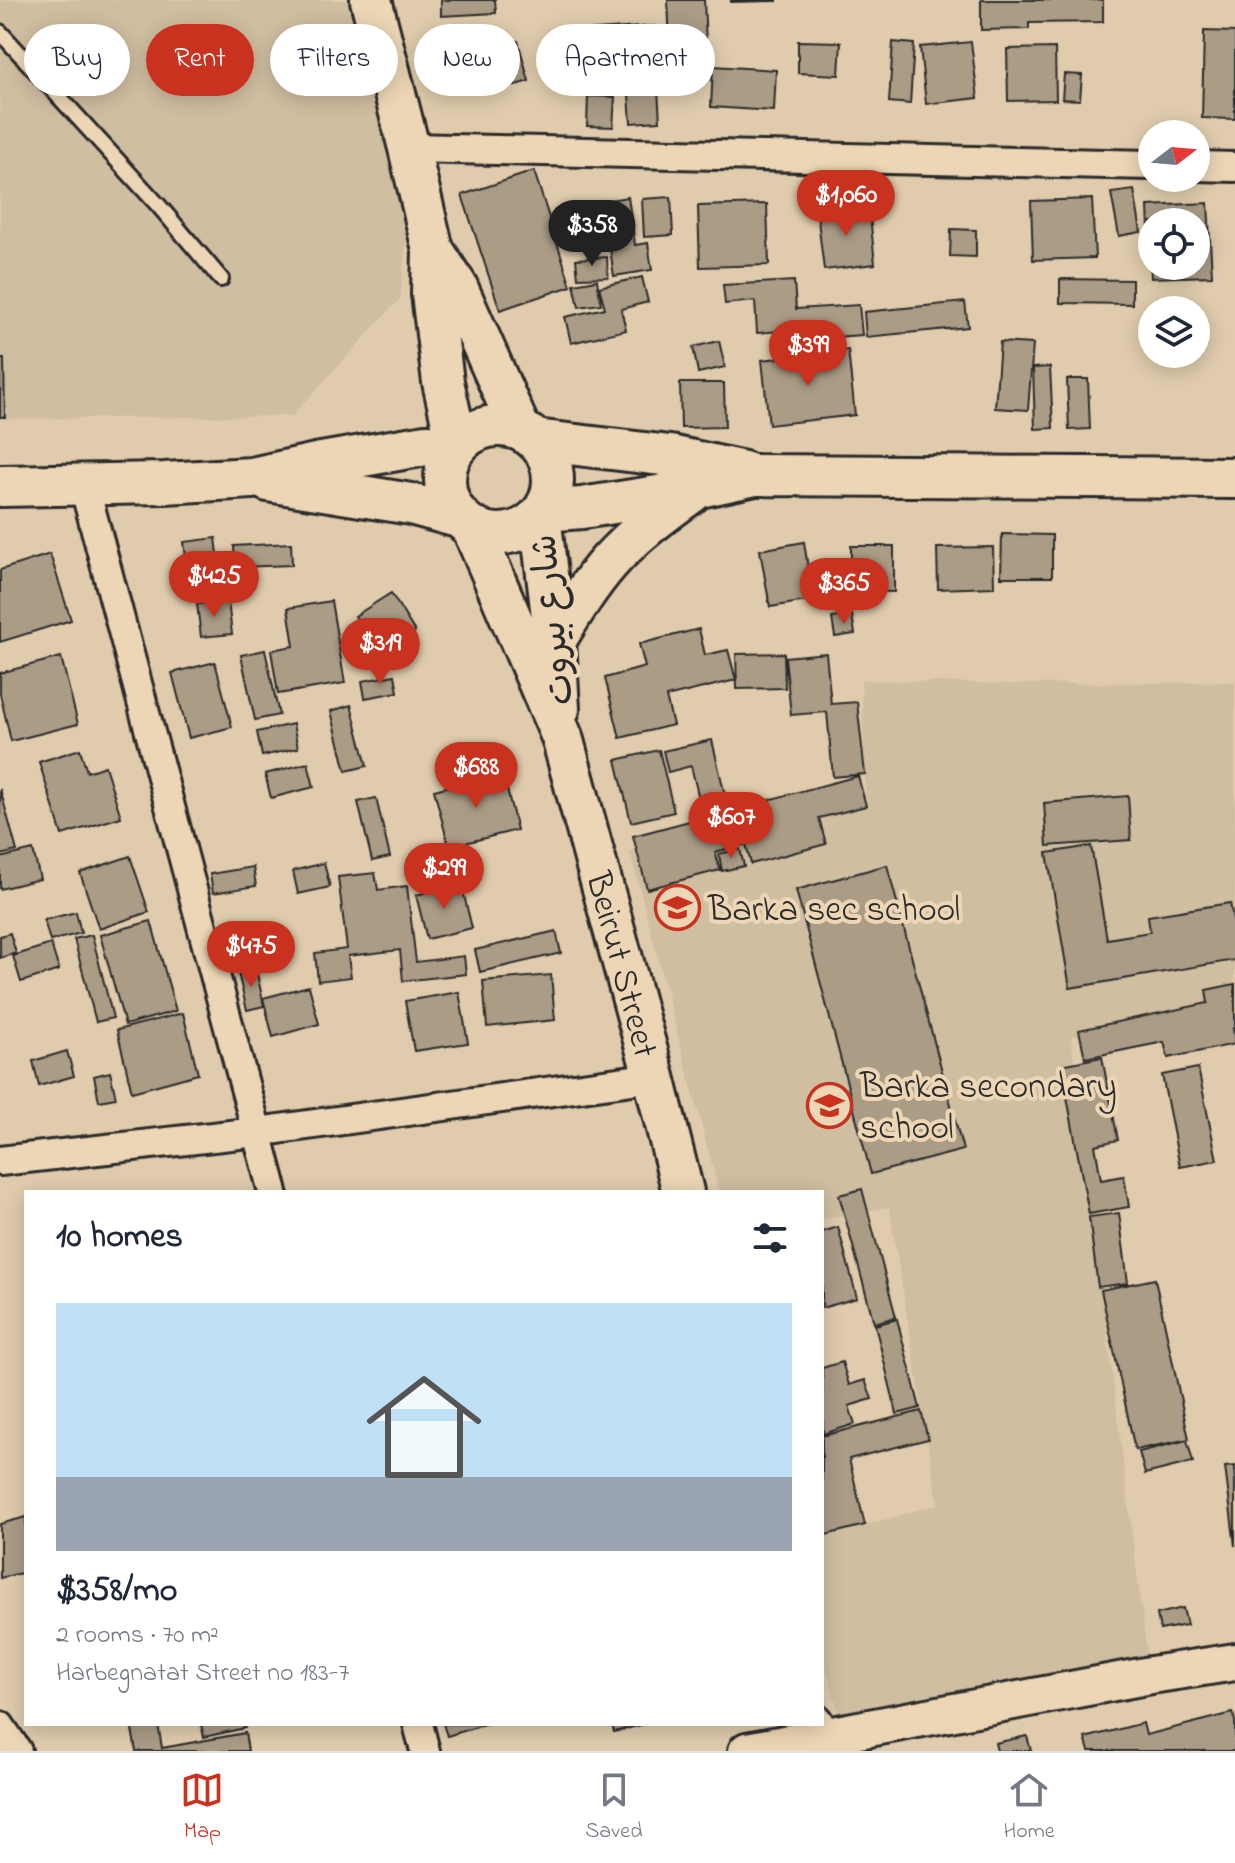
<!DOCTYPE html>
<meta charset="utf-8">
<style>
body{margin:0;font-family:"Indie Flower","Playpen Sans Arabic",sans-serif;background:#f2f2f3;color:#1f2937;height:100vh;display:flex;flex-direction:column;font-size:30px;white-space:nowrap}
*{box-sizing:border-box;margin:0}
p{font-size:26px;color:#747a83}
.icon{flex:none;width:44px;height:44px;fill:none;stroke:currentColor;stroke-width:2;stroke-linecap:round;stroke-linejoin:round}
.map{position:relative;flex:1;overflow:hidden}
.details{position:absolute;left:24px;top:1190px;width:800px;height:536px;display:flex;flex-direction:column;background:#fff;border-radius:0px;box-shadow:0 4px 20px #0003}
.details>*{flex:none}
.hud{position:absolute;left:24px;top:24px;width:800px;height:72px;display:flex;gap:16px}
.needle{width:52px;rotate:74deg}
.buttons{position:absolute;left:1138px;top:120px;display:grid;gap:16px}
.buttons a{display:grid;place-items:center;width:72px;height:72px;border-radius:50%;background:#fff;box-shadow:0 4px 20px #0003;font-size:40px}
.price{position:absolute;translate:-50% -68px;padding:0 18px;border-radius:28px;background:#c8321e;color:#fff;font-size:26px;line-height:52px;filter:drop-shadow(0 2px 4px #0008)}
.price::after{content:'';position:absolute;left:50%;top:48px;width:24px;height:18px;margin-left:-12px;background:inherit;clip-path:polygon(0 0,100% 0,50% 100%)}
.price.selected{background:#222;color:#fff}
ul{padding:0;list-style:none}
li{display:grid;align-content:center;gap:16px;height:424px;padding:0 32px}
li span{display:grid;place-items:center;height:248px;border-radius:0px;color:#555}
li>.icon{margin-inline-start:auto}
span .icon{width:144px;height:144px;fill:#fffc;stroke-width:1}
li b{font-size:34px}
h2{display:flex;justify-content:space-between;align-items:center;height:96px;padding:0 32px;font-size:34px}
.tag{padding:0 28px;border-radius:36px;background:#fff;box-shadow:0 4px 20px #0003;font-size:28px;line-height:72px}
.tag.selected{background:#c8321e;color:#fff}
.tab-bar{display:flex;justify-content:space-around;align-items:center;height:112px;border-top:2px solid #e0e1e3;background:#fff;font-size:22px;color:#747a83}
.tab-bar a{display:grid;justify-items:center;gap:4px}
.tab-bar .selected{color:#c8321e}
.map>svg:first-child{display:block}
.built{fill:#d0bea1}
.building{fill:#ab9c86;stroke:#2b2b2b;stroke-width:2;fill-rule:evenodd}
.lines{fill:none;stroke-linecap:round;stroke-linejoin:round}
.service-casing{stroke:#2b2b2b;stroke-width:20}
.minor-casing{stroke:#2b2b2b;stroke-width:34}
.tertiary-casing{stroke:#2b2b2b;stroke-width:42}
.secondary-casing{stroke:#2b2b2b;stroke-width:46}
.service{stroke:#ecd6b5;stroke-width:14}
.minor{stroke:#ecd6b5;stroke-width:28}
.tertiary{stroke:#ecd6b5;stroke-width:36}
.secondary{stroke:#ecd6b5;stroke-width:40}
.labels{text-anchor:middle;stroke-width:8;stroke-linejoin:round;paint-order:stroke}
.street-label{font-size:36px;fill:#2b2b2b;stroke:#ecd6b5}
.poi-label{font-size:36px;fill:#2b2b2b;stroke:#ecd6b5;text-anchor:start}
</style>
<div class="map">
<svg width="1235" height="1751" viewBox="0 0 1235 1751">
<rect width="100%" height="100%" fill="#e0ccad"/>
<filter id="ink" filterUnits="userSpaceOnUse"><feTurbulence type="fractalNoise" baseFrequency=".0125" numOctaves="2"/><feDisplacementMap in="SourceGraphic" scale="16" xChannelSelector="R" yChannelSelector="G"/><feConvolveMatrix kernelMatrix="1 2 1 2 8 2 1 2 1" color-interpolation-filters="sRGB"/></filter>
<g filter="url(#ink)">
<path class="built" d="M0 0H347L410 210 400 299 292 416 0 419Z
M861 680 1016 684 1235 682V1021L1071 1036 1149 1671 841 1721 822 1653V1538L938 1504 889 1207 822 1219V1192H719L630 852 866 805Z"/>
<path class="building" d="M441 0H495L496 13 441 16Z
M668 0H704L707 66 671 68Z
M731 0H777V1L731 2Z
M981 0H1103V22L1029 23V29L981 30Z
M654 26 660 121 631 123 629 95 633 94 631 63 611 64 612 90 571 92 567 32Z
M1204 31 1235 32V119L1202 118Z
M518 41 529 81 506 88 495 48Z
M798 41 841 42 839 75 798 73Z
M893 42 914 44 910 104 889 102Z
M971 42 978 98 926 104 920 47Z
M1055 48 1056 100 1008 101 1007 49Z
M713 66 776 70 774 111 711 107Z
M1064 74 1082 75 1080 100 1062 99Z
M588 96 615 97 613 127 587 126Z
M534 171 571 286 500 310 462 195Z
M1134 190 1141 232 1119 236 1111 193Z
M628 197 635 245 648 243 652 270 614 276 603 201Z
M671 197 673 235 644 237 642 199Z
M1092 199 1095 258 1033 260 1031 201Z
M1208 203 1212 276 1151 278 1148 206ZM1152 222H1196V266H1152Z
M767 204 769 265 700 267 698 206Z
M869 206 875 264 824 270 817 212Z
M951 229 976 230V257L950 256Z
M607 257 608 277 578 278 576 259Z
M642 277 648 302 621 309 626 330 571 343 565 317 605 308 599 287Z
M1060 279 1132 280V304L1060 303Z
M597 280 601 304 579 307 574 284Z
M794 281 796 309 859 305 862 335 794 340 793 330 757 333 755 301 725 304 723 285Z
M965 302 968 327 866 337 864 312Z
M719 341 725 367 698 373 693 347Z
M1000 342 1033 344 1028 410 995 408Z
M848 350 855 415 769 425 762 360Z
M0 359H4L5 417H0Z
M1050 367 1053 428 1035 429 1033 368Z
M1067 379H1088L1090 429 1069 430Z
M680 383H724L725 427 681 428Z
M1002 534 1052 535V577H1001Z
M216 538 219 562 187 566 184 542Z
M804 542 813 600 770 607 760 550Z
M291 543 292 565 235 567 234 546Z
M851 546H894V592L851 591Z
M993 547 994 587 938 589 937 548Z
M50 554 71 620 0 642V570Z
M391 593 415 632 379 654 355 616Z
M228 601 232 634 201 637 197 604Z
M331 601 345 683 278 694 271 650 294 646 288 608Z
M852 615 855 634 835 637 832 618Z
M699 629 705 655 728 650 736 680 666 697 673 725 620 738 605 678 645 667 639 644Z
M265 650 279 715 255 720 241 655Z
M784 653 785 688 737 689 736 654Z
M826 653 831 704 857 702 865 774 833 777 827 712 791 715 785 657Z
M61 657 78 724 11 741 0 694V673Z
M215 662 232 727 189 738 172 673Z
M395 675 398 692 365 698 362 681Z
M351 705 367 766 346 771 331 711Z
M293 724 298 748 262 756 257 732Z
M712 740 728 808 703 815 691 766 668 772 663 751Z
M80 749 87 772 105 766 121 817 62 835 39 762Z
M659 750 674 812 631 822 616 760Z
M308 763 314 787 271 798 265 774Z
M503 773 517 830 449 847 434 790Z
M858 776 866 806 819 818 826 844 751 864 746 844 715 852 720 870 647 889 633 836Z
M0 789 17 851 0 855Z
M1128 796 1131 840 1047 846 1044 803Z
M376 798 390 857 372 861 358 802Z
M1091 846 1107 939 1150 932 1148 916 1230 903 1235 930V960L1070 988 1047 853Z
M740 849 744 866 722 871 719 854Z
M33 850 40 879 0 889V858Z
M130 856 149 912 99 929 80 873Z
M324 863 330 887 298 894 293 871Z
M887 865 963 1150 871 1174 796 890Z
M253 867 256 886 213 893 210 874Z
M375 873 378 890 407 886 416 962 464 956 466 974 403 981 400 950 348 956 351 977 318 981 315 953 347 949 338 877Z
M461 883 472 928 427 939 416 895Z
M76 912 81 933 50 941 44 920Z
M151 921 176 1011 125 1025 100 935Z
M556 931 561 953 480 972 475 950Z
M10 933 16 953 0 958V936Z
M92 935 113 1018 96 1022 74 939Z
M51 944 59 970 21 982 13 956Z
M256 969 264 1006 247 1010 238 973Z
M551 975 555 1020 487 1027 483 981Z
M1235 984V1028H1233L1235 1044 1168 1058 1164 1042 1085 1058 1079 1030 1208 1003 1206 990Z
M309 986 319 1024 273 1037 263 998Z
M459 992 468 1043 414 1051 405 1001Z
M183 1013 198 1074 132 1092 117 1030Z
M67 1051 74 1076 39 1086 33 1061Z
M1102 1057 1118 1140 1095 1145 1101 1180 1124 1176 1129 1207 1089 1214 1061 1065Z
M1198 1068 1217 1160 1180 1167 1162 1075Z
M110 1072 116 1098 99 1101 94 1076Z
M862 1189 896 1317 874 1323 839 1195Z
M1119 1213 1128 1283 1098 1287 1089 1217Z
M838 1227 857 1298 822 1308V1232Z
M1155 1279 1189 1439 1135 1450 1101 1290Z
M897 1319 920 1408 897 1414 875 1325Z
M842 1362 849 1385 865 1380 872 1399 849 1406 855 1424 823 1434 822 1368Z
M921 1411 928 1439 849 1459 865 1525 822 1536V1436Z
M1187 1440 1193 1462 1145 1474 1139 1452Z
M1235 1466V1546L1225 1467Z
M26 1517V1572L0 1578V1524Z
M1183 1608 1187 1625 1160 1630 1157 1614Z
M1233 1713 1235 1721V1751H1089L1085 1738 1143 1723 1146 1735Z
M131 1724H158L162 1748 245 1733 248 1751H136Z
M201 1724H244L245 1728 204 1737Z
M443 1724H487L447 1736Z
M612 1724H645L614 1732Z
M1027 1736 1031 1751H997L995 1743Z"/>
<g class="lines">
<defs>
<path id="service" d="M0 32 159 206 221 279"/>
<path id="minor" d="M409 148 1152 165
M1196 166 1235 167
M84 485 273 1192
M0 1161 257 1132 654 1077
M418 1724 425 1751
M0 1726 17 1751"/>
<path id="tertiary" d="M747 1751 1151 1675 1235 1662"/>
<path id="secondary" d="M371 0 409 148 433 250 432 294 443 382 457 444
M433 250 457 287 520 430
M445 480a54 54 0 1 1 108 0a54 54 0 1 1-108 0Z
M535 440 670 456 744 472
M268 481 411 504 458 517
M0 486 164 483 252 478 316 464 426 445 456 446
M543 511 582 508 658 496 755 475 1235 478
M540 516 555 641 559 709
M472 527 562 737 654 1077 683 1192
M555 641C572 613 588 586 609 562 633 535 663 513 692 492
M813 1724 819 1751"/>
</defs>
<use href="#service" class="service-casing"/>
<use href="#minor" class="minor-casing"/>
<use href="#tertiary" class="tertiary-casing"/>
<use href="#secondary" class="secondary-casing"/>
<use href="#service" class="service"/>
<use href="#minor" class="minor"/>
<use href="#tertiary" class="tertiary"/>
<use href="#secondary" class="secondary"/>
</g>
</g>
<defs>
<symbol id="school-ring" viewBox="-11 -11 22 22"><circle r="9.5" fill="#ecd6b5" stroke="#c8321e" stroke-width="1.5"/><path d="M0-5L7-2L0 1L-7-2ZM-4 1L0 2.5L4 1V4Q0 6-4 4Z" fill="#c8321e"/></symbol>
</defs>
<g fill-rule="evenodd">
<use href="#school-ring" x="652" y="882" width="51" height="51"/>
<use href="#school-ring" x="804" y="1080" width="51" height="51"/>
</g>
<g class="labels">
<g class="street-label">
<text transform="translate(550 620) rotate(-96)" y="13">شارع بيروت</text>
<text transform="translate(624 964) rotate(75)" y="13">Beirut Street</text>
</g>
<g class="poi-label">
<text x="708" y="920">Barka sec school</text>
<text x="860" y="1097">Barka secondary<tspan x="860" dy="41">school</tspan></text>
</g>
</g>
</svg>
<div class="buttons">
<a><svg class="needle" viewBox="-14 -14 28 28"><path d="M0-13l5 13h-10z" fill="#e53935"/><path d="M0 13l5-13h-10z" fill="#747a83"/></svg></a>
<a><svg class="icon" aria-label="locate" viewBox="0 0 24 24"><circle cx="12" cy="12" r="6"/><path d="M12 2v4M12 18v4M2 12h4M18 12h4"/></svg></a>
<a><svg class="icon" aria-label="layers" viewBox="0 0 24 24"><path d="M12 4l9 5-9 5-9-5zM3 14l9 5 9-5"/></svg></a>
</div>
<b class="price" style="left:846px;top:238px">$1,060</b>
<b class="price selected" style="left:592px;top:268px">$358</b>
<b class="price" style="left:808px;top:388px">$399</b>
<b class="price" style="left:214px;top:619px">$425</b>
<b class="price" style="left:844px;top:626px">$365</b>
<b class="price" style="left:380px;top:686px">$319</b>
<b class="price" style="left:476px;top:810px">$688</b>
<b class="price" style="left:731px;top:860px">$607</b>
<b class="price" style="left:444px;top:911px">$299</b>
<b class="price" style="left:251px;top:989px">$475</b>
<div class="hud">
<a class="tag">Buy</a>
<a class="tag selected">Rent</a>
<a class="tag">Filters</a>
<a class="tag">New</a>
<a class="tag">Apartment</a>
</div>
<section class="details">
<h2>10 homes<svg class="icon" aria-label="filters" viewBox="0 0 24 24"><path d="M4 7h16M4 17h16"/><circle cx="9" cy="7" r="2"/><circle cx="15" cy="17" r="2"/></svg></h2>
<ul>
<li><span style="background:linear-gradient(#bfe0f5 70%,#9aa5b1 0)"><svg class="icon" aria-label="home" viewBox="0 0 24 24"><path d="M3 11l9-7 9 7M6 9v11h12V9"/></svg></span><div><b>$358/mo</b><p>2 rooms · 70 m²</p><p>Harbegnatat Street no 183-7</p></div></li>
</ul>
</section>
</div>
<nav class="tab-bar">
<a class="selected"><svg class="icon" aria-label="map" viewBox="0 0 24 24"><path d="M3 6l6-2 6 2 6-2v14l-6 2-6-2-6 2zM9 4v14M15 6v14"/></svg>Map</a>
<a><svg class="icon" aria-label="saved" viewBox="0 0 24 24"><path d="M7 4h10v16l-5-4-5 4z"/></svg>Saved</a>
<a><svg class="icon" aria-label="home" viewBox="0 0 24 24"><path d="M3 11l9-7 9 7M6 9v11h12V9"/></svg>Home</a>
</nav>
